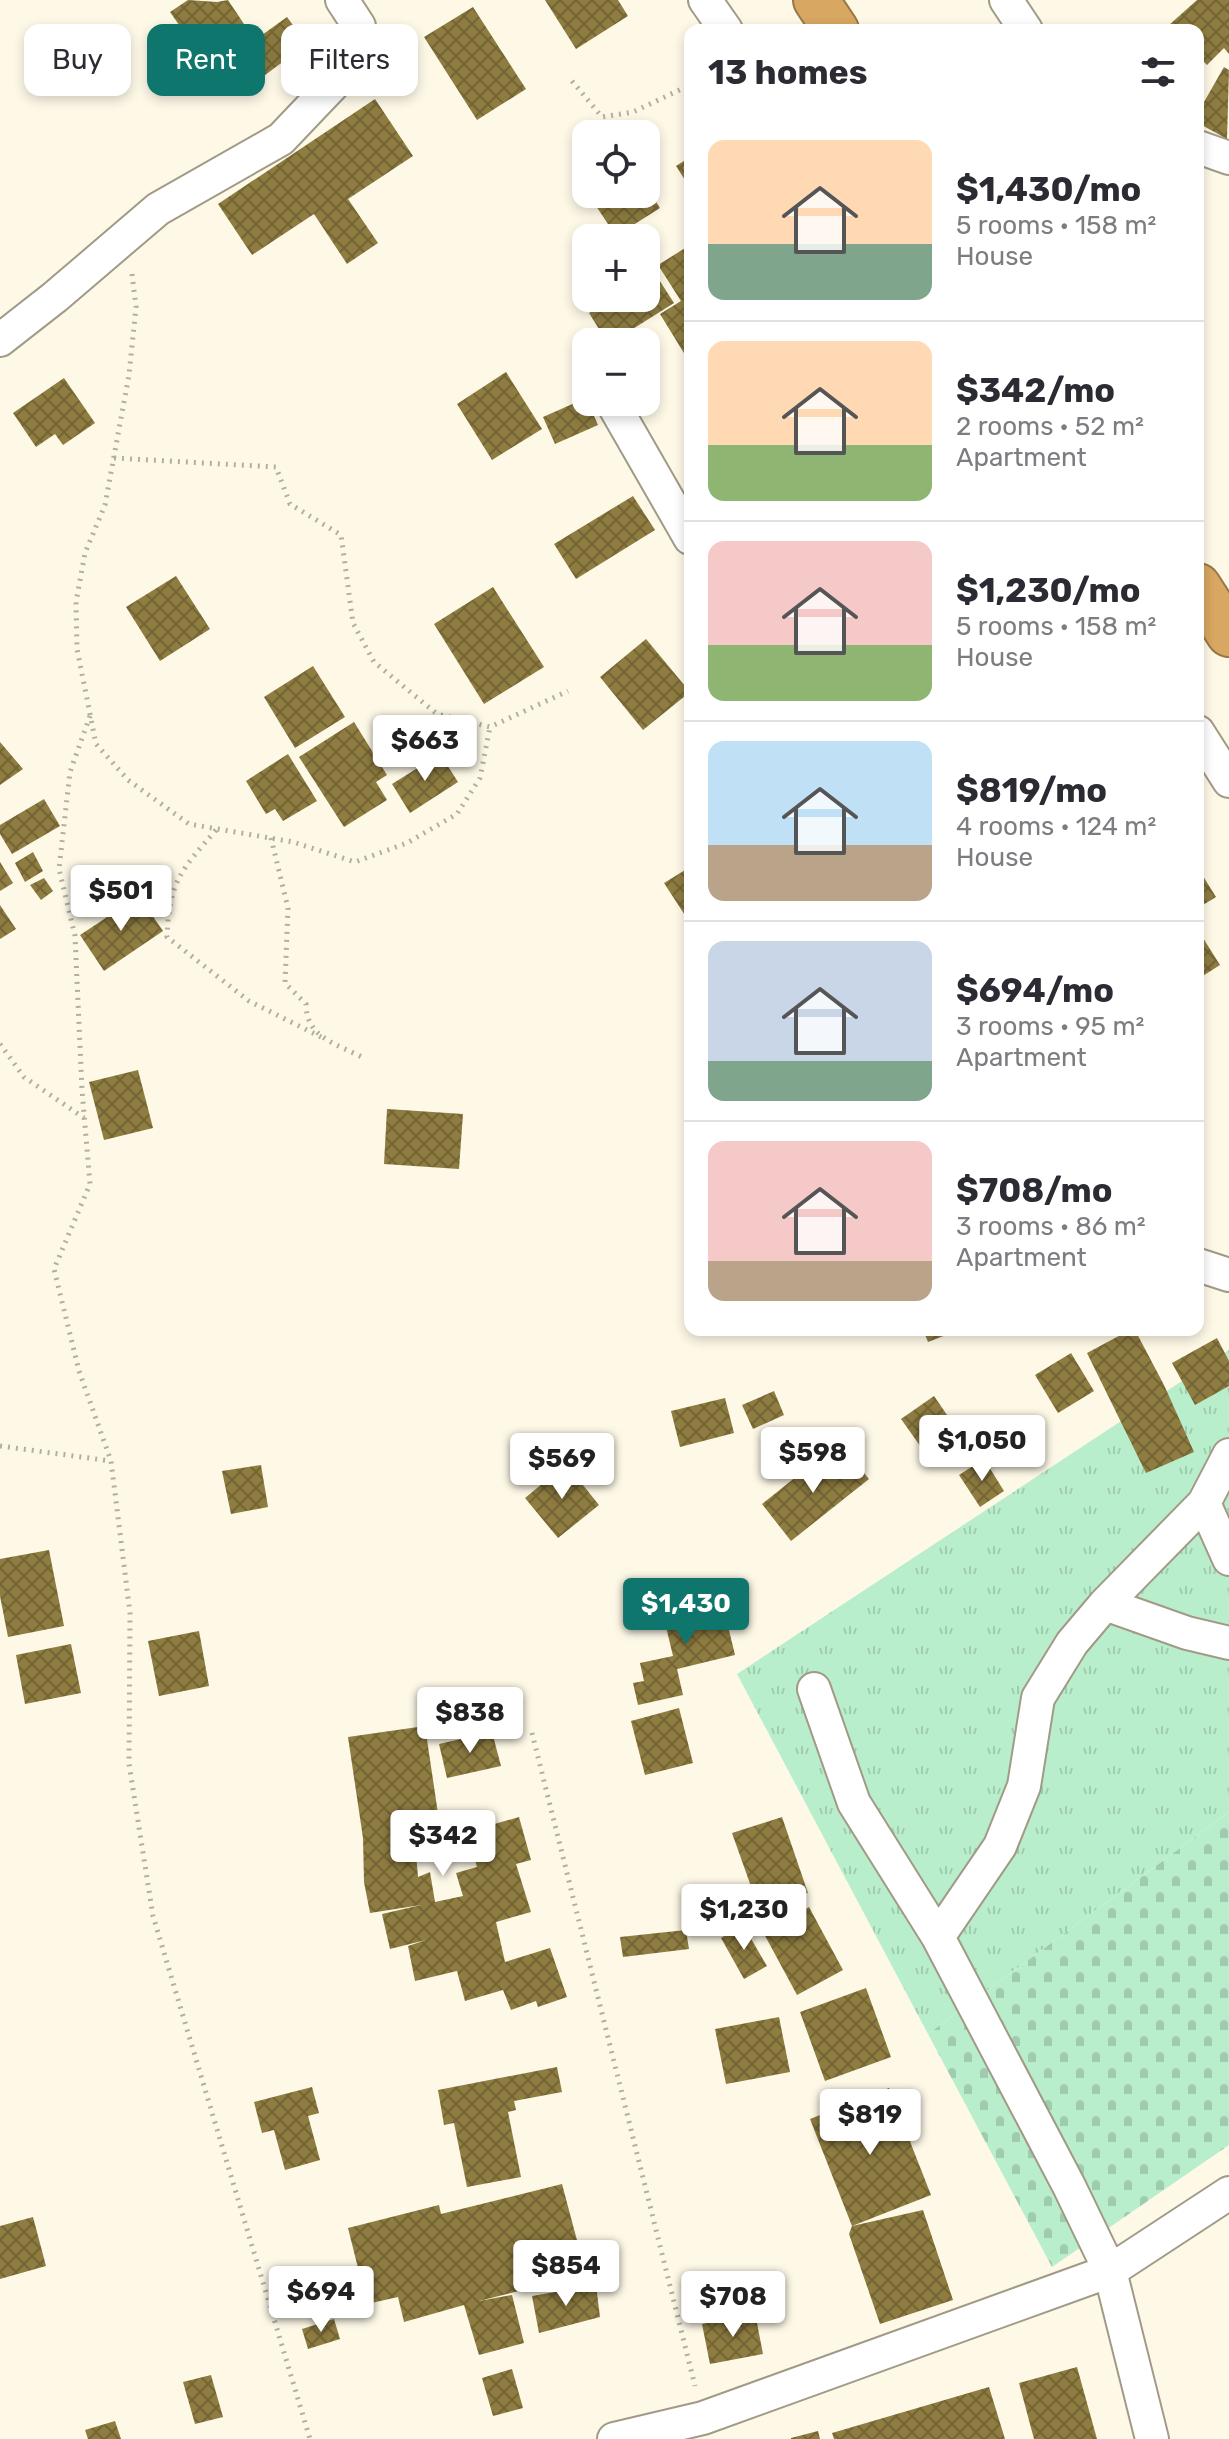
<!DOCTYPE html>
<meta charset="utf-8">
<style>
body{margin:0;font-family:Rubik,sans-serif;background:#f7f7f7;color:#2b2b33;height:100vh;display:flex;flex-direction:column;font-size:30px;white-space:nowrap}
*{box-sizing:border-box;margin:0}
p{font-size:26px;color:#7c7c81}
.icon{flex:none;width:44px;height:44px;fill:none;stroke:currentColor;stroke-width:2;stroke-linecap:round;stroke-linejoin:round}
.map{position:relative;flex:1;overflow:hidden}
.sheet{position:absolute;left:684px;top:24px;width:520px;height:1312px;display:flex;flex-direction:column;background:#fff;border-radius:16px;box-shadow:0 4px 12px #0003}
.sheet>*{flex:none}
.banner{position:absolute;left:24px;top:24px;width:540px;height:72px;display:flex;gap:16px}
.fabs{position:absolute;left:572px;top:120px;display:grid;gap:16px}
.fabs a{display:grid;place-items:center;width:88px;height:88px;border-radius:16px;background:#fff;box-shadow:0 4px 12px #0003;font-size:40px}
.price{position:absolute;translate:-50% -68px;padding:0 18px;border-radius:8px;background:#fff;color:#222;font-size:26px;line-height:52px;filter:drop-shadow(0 2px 4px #0008)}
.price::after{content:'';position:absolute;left:50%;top:48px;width:24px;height:18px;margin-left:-12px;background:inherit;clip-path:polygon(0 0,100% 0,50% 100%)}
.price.selected{background:#0f766e;color:#fff}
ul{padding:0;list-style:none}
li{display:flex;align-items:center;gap:24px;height:200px;padding:0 24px}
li+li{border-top:2px solid #e1e1e2}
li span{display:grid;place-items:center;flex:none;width:224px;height:160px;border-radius:16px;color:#555}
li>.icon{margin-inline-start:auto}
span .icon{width:96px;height:96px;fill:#fffc;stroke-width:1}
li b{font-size:34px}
h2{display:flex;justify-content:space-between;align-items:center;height:96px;padding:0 24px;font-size:34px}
.tag{padding:0 28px;border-radius:16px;background:#fff;box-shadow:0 4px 12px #0003;font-size:28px;line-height:72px}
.tag.selected{background:#0f766e;color:#fff}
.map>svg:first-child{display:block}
.grass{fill:url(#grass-tufts)}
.cemetery{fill:url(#cemetery-stones)}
.building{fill:url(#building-cross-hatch)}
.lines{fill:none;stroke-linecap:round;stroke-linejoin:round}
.street-casing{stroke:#a09a86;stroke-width:36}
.highway-casing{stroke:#987747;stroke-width:48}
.path{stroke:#b3afa0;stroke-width:5;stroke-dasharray:2 6;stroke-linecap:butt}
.street{stroke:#fff;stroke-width:32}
.highway{stroke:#d8a761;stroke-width:44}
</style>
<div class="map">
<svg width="1229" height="2439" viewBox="0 0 1229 2439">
<defs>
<pattern id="grass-tufts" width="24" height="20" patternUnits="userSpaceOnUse" patternTransform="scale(2)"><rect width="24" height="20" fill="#b9eecc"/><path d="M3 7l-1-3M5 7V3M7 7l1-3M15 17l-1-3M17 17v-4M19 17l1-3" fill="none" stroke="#9fccae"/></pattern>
<pattern id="cemetery-stones" width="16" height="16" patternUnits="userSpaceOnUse" patternTransform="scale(2)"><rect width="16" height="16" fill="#b9eecc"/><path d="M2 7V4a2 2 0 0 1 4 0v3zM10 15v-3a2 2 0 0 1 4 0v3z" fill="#9fccae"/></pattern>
<pattern id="building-cross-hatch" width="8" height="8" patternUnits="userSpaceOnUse" patternTransform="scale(2)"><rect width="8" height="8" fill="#8e7c40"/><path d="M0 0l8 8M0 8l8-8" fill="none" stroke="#746535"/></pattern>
</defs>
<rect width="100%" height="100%" fill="#fef9e7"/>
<path class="grass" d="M1229 1350V1812L928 2034 737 1674Z"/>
<path class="cemetery" d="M1229 1812V2145L1052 2267 928 2034Z"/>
<path class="building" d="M188 0 217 2 228 0 246 27 202 58 170 12Z
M545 0H618L628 16 576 49Z
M1197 0H1229V54L1224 48 1207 65 1198 56V30H1174L1169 25Z
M473 7 526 89 477 120 424 37Z
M287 17 307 44 261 78 240 51Z
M1224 67 1229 70 1227 139 1198 123V99L1204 102Z
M375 99 413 156 348 199 378 243 347 264 314 214 252 255 218 204Z
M690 157V188L676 166Z
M646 186 660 208 616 236 588 194H646Z
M690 245V363L660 314 681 301 658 265Z
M654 272 674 303 628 332 633 339 629 342H607L589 313 613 298H646V277Z
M506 372 542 429 492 460 457 404Z
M64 378 95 423 63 445 55 434 36 447 13 413Z
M586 398 598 425 555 444 543 417Z
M633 496 655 530 576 579 554 544Z
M176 576 210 629 160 661 126 607Z
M493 587 544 667 484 704 434 624Z
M646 639 690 692 643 730 600 677Z
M313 666 345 717 295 748 264 697Z
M354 722 387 775 376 782 387 800 344 827 299 757Z
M0 742 23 769 0 785Z
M288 754 317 801 283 821 275 809 266 814 246 781Z
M440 754 458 782 410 813 392 784Z
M44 799 60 826 12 854 0 834V825Z
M33 852 43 871 25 882 15 863Z
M0 862 13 883 0 891Z
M690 867V923L664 883Z
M1198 868 1216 897 1198 908Z
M44 878 53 891 41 900 30 885Z
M139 896 163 931 104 971 80 935Z
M0 905 16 929 0 939Z
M1198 930 1220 965 1198 979Z
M138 1070 153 1128 104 1140 89 1082Z
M387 1109 463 1114 459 1169 384 1164Z
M923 1330H959L928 1342Z
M1130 1330H1135L1164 1385 1194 1452 1146 1473 1087 1353Z
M1217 1338 1229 1361V1386L1195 1405 1172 1363Z
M1071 1353 1094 1391 1058 1413 1035 1375Z
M774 1391 784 1415 753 1429 742 1405Z
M934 1396 965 1441 933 1464 901 1419Z
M725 1398 734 1433 680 1447 671 1411Z
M849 1455 869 1479 791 1541 762 1504 816 1461 826 1473Z
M984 1459 1004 1491 980 1507 959 1475Z
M566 1464 599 1505 558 1538 525 1498Z
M261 1465 268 1507 231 1514 222 1471Z
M49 1550 64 1626 8 1637 0 1596V1559Z
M720 1593 735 1655 677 1669 683 1695 638 1705 633 1683 644 1681 640 1663 673 1656 661 1606Z
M199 1631 209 1686 159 1696 148 1641Z
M71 1644 81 1693 25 1704 16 1655Z
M679 1708 693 1763 645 1775 631 1721Z
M425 1726 440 1827 414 1831 418 1877 430 1872 435 1902 463 1896 456 1873 477 1867 467 1832 519 1817 531 1860 516 1864 531 1912 496 1922 505 1962 550 1948 567 1997 538 2007 536 2001 511 2010 503 1990 465 2001 457 1971 415 1981 408 1946 426 1940 390 1949 382 1914 421 1905 370 1913 364 1882 363 1838 348 1737Z
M492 1732 501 1766 447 1778 439 1744Z
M782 1817 808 1893 759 1909 732 1833Z
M809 1907 843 1970 797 1995 763 1932Z
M743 1925 767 1966 744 1979 721 1938Z
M686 1930 689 1949 623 1957 620 1937Z
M866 1988 891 2057 825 2081 800 2012Z
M779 2017 790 2072 726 2084 715 2029Z
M557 2067 562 2092 514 2101 516 2110 508 2112 521 2177 467 2187 454 2123 444 2125 438 2090Z
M312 2087 319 2113 308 2116 320 2160 285 2170 274 2130 262 2133 254 2102Z
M889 2088 931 2195 852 2226 810 2119Z
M562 2184 586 2274 479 2301 512 2295 524 2343 479 2355 464 2305 404 2322 398 2297 367 2304 348 2228 439 2205 441 2214Z
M923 2210 953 2300 880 2324 849 2234 852 2226Z
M33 2217 46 2266 0 2279V2226Z
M596 2285 600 2317 539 2333 532 2296Z
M755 2313 763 2354 710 2364 702 2324Z
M334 2319 340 2339 308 2349 302 2329Z
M1077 2367 1097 2439H1034L1019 2383Z
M512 2369 523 2408 493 2416 482 2378Z
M211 2375 223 2417 195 2424 183 2382Z
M989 2387 1005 2439H834L832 2433Z
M115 2421 121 2439H88L85 2430Z
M818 2431 820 2439H791V2438Z"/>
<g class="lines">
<defs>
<path id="street" d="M705 0 726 30
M1006 0 1026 30
M1198 147 1229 158
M0 340 55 297 158 209 281 139 341 76 359 26 342 0
M612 402 690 538
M1198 732 1229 781
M1198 1265 1229 1275
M1204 1503 1229 1559
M1105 1604 1187 1633 1229 1643
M814 1689 854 1803 938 1937 1069 2186 1110 2271 1152 2439
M938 1937 1000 1846 1024 1786 1038 1698 1072 1643 1105 1604 1204 1503 1229 1455
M614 2439 703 2418 1110 2271 1229 2193"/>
<path id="highway" d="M816 0 836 30
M1198 586 1229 634"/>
</defs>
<use href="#street" class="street-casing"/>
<use href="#highway" class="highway-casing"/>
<path class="path" d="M572 81 602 117 633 112 690 85
M132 274 136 307 129 375 105 505 85 553 76 602 77 649 96 744 128 780 189 824 293 842 355 862 407 843 457 814 480 778 490 727
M114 458 276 467 290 504 341 535 353 623 374 662 437 714 490 727 568 691
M90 716 70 772 59 869 75 936 82 1090 90 1184 54 1269 79 1371 111 1461 130 1613 129 1764 153 1916 310 2439
M216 830C181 870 169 882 167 937L249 1001 321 1037
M271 838 288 908 285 983 306 1004C306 1037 336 1044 362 1057
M0 1044 24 1077 84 1118
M0 1446 111 1461
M532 1733 695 2386"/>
<use href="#street" class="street"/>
<use href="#highway" class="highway"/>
</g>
</svg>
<div class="fabs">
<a><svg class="icon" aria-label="locate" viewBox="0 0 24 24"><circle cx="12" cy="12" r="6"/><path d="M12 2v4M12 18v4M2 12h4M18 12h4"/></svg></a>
<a>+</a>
<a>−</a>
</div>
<b class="price" style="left:425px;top:783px">$663</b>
<b class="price" style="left:121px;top:933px">$501</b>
<b class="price" style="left:982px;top:1483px">$1,050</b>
<b class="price" style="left:813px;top:1495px">$598</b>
<b class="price" style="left:562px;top:1501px">$569</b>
<b class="price selected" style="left:686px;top:1646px">$1,430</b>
<b class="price" style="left:470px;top:1755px">$838</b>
<b class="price" style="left:443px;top:1878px">$342</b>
<b class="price" style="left:744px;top:1952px">$1,230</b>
<b class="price" style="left:870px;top:2157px">$819</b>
<b class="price" style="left:566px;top:2308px">$854</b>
<b class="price" style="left:321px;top:2334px">$694</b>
<b class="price" style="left:733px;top:2339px">$708</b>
<div class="banner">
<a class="tag">Buy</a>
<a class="tag selected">Rent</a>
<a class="tag">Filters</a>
</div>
<section class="sheet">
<h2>13 homes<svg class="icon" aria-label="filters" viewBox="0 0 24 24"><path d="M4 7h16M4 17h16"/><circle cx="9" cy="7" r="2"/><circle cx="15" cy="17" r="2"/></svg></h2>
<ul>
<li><span style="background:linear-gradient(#ffd9b3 65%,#7fa58c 0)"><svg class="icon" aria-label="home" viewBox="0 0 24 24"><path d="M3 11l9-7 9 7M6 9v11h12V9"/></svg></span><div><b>$1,430/mo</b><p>5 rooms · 158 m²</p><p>House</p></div></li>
<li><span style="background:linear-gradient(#ffd9b3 65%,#8fb573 0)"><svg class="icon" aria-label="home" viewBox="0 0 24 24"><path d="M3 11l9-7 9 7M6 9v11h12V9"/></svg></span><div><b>$342/mo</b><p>2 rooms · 52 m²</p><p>Apartment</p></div></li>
<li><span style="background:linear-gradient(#f6c9c9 65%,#8fb573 0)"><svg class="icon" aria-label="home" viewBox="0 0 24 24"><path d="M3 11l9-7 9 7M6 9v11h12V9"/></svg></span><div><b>$1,230/mo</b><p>5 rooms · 158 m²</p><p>House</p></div></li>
<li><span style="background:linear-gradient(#bfe0f5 65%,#b9a48a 0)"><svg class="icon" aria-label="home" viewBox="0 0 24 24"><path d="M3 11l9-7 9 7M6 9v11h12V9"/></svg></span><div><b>$819/mo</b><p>4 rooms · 124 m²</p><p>House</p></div></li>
<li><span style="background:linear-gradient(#c9d6e8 75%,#7fa58c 0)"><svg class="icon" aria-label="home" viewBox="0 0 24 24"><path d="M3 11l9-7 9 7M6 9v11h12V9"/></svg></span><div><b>$694/mo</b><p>3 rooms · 95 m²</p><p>Apartment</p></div></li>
<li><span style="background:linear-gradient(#f6c9c9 75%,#b9a48a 0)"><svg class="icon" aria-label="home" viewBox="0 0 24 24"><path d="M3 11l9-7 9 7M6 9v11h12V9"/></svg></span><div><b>$708/mo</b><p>3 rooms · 86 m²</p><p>Apartment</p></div></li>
</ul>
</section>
</div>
